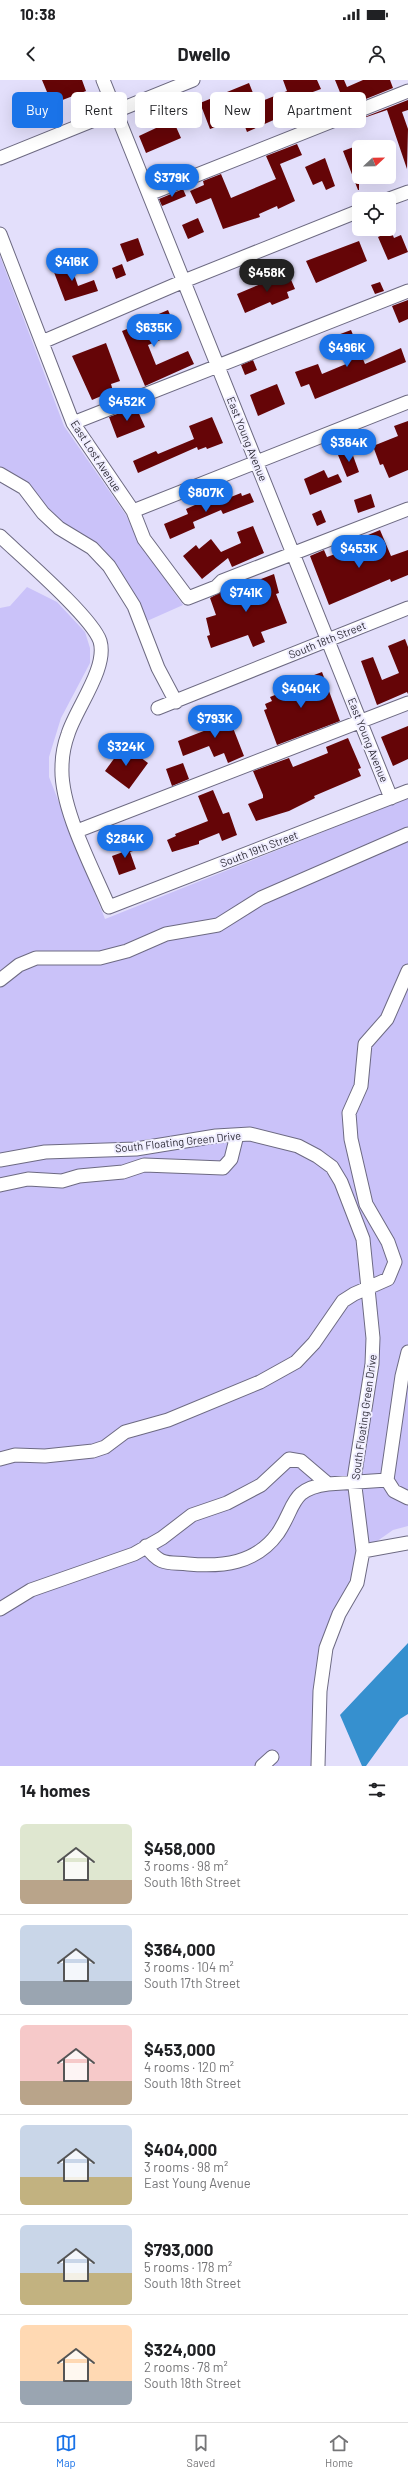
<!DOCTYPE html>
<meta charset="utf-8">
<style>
body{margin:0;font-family:Barlow,sans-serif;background:#f2f2f2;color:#202124;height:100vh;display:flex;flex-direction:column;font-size:15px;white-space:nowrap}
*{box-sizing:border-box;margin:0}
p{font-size:13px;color:#757577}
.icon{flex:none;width:22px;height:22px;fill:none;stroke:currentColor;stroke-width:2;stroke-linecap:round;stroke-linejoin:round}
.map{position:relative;height:1686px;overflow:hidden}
.panel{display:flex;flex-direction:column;background:#fff;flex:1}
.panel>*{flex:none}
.top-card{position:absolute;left:12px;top:12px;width:384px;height:36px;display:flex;gap:8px}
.needle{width:26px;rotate:68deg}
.tools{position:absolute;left:352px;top:60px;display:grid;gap:8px}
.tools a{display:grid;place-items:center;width:44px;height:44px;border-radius:6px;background:#fff;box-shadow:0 4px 16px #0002;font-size:20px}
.price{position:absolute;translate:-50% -34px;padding:0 9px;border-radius:14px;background:#1a73e8;color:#fff;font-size:13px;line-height:26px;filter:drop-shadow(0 1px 2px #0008)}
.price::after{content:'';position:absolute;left:50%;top:24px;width:12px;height:9px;margin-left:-6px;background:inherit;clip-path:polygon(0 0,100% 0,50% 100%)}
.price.active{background:#222;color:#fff}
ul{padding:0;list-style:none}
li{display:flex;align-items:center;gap:12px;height:100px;padding:0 20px}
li+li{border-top:1px solid #e0e0e0}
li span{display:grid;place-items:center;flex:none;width:112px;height:80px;border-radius:6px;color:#555}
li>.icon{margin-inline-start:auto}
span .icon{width:48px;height:48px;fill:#fffc;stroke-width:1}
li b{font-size:17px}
h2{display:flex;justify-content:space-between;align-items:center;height:48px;padding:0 20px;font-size:17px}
.tag{padding:0 14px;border-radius:6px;background:#fff;box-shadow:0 4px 16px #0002;font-size:14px;line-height:36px}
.tag.active{background:#1a73e8;color:#fff}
.status{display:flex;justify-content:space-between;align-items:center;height:28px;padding:0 20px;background:#fff;direction:ltr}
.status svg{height:11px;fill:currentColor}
header{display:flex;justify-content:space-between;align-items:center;height:52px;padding:0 20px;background:#fff;font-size:18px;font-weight:700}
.tabs{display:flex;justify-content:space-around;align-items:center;height:56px;border-top:1px solid #e0e0e0;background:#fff;font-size:11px;color:#757577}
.tabs a{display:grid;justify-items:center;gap:2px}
.tabs .active{color:#1a73e8}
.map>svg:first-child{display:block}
.green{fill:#cac2f9}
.water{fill:#3690cf}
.building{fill:#650507}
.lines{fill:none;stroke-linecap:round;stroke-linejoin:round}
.minor-casing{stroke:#6d6a82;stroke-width:15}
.minor{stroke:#fff;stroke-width:13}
.labels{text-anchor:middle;stroke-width:4;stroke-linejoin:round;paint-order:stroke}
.street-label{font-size:11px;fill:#2e2c37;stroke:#f0eeff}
</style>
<div class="status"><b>10:38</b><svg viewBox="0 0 49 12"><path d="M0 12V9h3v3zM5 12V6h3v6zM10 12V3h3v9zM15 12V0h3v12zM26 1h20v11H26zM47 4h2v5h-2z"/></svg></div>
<header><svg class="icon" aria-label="back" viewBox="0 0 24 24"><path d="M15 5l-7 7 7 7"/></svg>Dwello<svg class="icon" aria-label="person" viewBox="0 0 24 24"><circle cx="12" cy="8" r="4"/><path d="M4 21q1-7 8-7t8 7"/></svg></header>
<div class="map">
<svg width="408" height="1686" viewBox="0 0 408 1686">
<rect width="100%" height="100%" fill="#e3dffb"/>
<path class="green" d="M0 176 64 346 126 435 138 460 183 525 147 541 127 502 103 468 68 447 46 428 21 399 0 387Z
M27 507 57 522 85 552 90 568V583L61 638 49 677V697L105 839 408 718V1446L393 1450 363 1471 357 1503 339 1534 319 1618 318 1686H0V528L10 526Z"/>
<path class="water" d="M408 1563V1634L400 1639 366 1686H362L340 1635Z"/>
<path class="building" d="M42 0H82L86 11 52 24Z
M283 0H317L321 9 283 23 287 34 247 52 242 39 238 41V39L210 49 200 23 249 3 257 23 287 11Z
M335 0H344L347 7 363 0H390L393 8 346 27Z
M408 20V30L402 32 408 49 407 89 387 30 352 42Z
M173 40 181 58 146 73 139 56Z
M297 64 302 75 280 84 295 121 278 129 277 126 259 134 260 137 223 149 211 118 196 124 190 111 204 105 203 101 221 94 231 118 276 99 266 76Z
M359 65V110H358L343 71Z
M325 78 335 106 326 110 322 101 313 105 305 87Z
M183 109 186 116 162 126 159 119Z
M198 138 204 152 188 159 182 145Z
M391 151 394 158 401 155 408 172 388 180 378 157Z
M138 158 144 175 127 182 120 164Z
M359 161 367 181 316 203 306 181Z
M69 180 78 206 94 200 98 211 65 221 52 187Z
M122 184 126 195 116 199 112 188Z
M279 193 282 198 289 195 295 209 287 212 289 218 272 225 270 222 245 233 237 214 268 201 267 197Z
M380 202 384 211 375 214 371 205Z
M408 220V239L399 243 392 226Z
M168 230 178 253 148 265 156 285 188 271 194 284 145 306 122 251 155 238 154 236Z
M351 250 365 284 401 268 406 282 315 319 309 304 301 307 295 292 318 284 322 294 346 284 335 256Z
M106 263 120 301 111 304 113 311 92 320 72 276Z
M253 280 257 290 245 295 241 285Z
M277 304 285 324 258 336 250 315Z
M136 327 145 347 117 358 109 337Z
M212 337 223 363 207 369 206 367 198 370 197 367 138 393 133 381 156 371 158 374 194 359 189 346Z
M408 341V390L389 398 383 384 380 385 373 366 398 356 394 346Z
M351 370 359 392 347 397 338 375Z
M324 390 328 398 338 394 342 402 310 415 304 399Z
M241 413 242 416 250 413 254 422 223 434 221 430 193 442 195 448 170 459 164 444 188 434 186 429 215 416 218 422Z
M371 414 375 427 358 433 354 420Z
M321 430 326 442 317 446 312 434Z
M253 446 264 473 232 487 228 478 202 499 183 476 196 465 199 469 211 459 221 472 241 463 237 452Z
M380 450 391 476 408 470V495L391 502 390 499 329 525 310 476 324 470 327 477 346 470 349 478 373 468 368 455Z
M274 494 279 513 276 514 287 543 261 552 265 562 253 567 248 555 211 568 207 556 210 555 206 538 216 535 210 518 226 509 227 512Z
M405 559 408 567V614L407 612 377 625 361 581 373 577 382 600 399 593 388 566Z
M322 592 340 641 277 665 264 630 267 629 265 624 272 621 270 617 290 609 288 605Z
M226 630 244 676 228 683 224 673 214 677 209 666 183 676 178 661 214 647 210 636Z
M408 646V679L393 686 381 657Z
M348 658 361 688 358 689 361 696 314 716 315 718 289 731 256 741 248 724 263 718V715L253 691 289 678 293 687 328 673 326 667Z
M124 665 148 683 129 709 105 691Z
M183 683 189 699 172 706 166 689Z
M213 710 223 734 229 732 237 755 222 761 219 753 199 761V764L172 772 167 760 176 756 175 754 208 741 198 716Z
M133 761 136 770 130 772 136 789 119 795 112 776 123 772 121 766Z"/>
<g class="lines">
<defs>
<path id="minor" d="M103 0 391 718
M0 78 193 0
M149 114 408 11
M389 119 408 112
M0 154 73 343 133 431 144 459 188 518 216 507 222 501 408 429
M42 262 184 201 359 131
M73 343 408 211
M0 394 24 408 43 433 59 448 92 468 109 486 134 526 158 588 176 622
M133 431 408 322
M0 456C21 476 92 537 100 561 108 588 76 628 68 654 64 665 62 676 62 687 60 728 93 789 109 827L408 711
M158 628 408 528
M77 751 408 623
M0 900 19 885 36 878H100L127 871 166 854 218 845 261 818 408 754
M0 1080 45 1072 136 1069 216 1056 250 1054 298 1066 317 1076 332 1087 341 1102 363 1159 373 1258 372 1284 354 1399 363 1471 357 1503 339 1534 326 1568 320 1611 318 1686
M0 1105 28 1099 62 1101 79 1096 123 1092 144 1085 223 1088 231 1079 237 1055
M0 1379 15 1375 45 1376 93 1371 105 1367 125 1352 168 1340 260 1302 296 1282 314 1263 343 1221 354 1214 388 1199 395 1182 388 1162 366 1124 351 1059 349 1033 361 1006 365 964 387 939 408 891
M387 1400 402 1296 408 1272
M146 1466C160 1486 167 1482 188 1484 222 1487 256 1484 278 1453 296 1426 290 1409 328 1404
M363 1471 408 1463
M0 1529 31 1510 134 1474 162 1458 192 1435 227 1423 261 1405 289 1379 301 1381 328 1404 387 1400 394 1411 408 1418
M262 1686 272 1677"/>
</defs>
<use href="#minor" class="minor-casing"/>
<use href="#minor" class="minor"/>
</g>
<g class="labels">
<g class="street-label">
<text transform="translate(247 359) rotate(68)" y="4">East Young Avenue</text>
<text transform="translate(96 376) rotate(57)" y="4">East Lost Avenue</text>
<text transform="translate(327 560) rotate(-22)" y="4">South 18th Street</text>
<text transform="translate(368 660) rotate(68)" y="4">East Young Avenue</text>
<text transform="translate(259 769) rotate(-21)" y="4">South 19th Street</text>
<text transform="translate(178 1062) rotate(-6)" y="4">South Floating Green Drive</text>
<text transform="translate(364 1337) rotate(-82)" y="4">South Floating Green Drive</text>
</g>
</g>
</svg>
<div class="tools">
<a><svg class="needle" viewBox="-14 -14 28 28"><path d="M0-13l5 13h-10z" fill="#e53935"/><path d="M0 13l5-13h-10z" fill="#757577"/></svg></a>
<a><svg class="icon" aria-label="locate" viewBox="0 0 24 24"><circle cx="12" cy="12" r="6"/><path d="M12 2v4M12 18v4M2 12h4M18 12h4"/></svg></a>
</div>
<b class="price" style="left:172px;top:118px">$379K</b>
<b class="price" style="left:72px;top:202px">$416K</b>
<b class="price active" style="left:267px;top:213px">$458K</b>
<b class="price" style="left:154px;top:268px">$635K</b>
<b class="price" style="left:347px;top:288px">$496K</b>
<b class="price" style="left:127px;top:342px">$452K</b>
<b class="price" style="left:349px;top:383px">$364K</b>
<b class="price" style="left:206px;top:433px">$807K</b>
<b class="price" style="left:359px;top:489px">$453K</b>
<b class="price" style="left:246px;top:533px">$741K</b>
<b class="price" style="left:301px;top:629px">$404K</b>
<b class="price" style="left:215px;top:659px">$793K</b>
<b class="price" style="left:126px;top:687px">$324K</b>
<b class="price" style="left:125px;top:779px">$284K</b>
<div class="top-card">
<a class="tag active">Buy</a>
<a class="tag">Rent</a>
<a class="tag">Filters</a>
<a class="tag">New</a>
<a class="tag">Apartment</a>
</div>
</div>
<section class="panel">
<h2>14 homes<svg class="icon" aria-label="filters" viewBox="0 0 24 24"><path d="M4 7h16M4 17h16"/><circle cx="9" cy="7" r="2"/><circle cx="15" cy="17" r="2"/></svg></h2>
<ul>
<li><span style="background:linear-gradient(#dfe7d0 70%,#b9a48a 0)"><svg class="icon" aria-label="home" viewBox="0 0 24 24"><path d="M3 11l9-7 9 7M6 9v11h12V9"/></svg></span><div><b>$458,000</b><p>3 rooms · 98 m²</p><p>South 16th Street</p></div></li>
<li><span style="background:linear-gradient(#c9d6e8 70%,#9aa5b1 0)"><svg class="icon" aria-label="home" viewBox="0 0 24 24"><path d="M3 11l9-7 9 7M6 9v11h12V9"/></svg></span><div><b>$364,000</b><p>3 rooms · 104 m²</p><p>South 17th Street</p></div></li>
<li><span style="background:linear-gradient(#f6c9c9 70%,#b9a48a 0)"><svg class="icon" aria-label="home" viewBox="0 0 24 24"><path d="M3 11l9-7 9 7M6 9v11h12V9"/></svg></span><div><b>$453,000</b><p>4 rooms · 120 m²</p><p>South 18th Street</p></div></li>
<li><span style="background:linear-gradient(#c9d6e8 65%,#c2b280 0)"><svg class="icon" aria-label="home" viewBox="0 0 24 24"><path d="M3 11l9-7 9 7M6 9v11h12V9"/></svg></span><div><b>$404,000</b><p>3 rooms · 98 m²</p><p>East Young Avenue</p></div></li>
<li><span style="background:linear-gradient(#c9d6e8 60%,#c2b280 0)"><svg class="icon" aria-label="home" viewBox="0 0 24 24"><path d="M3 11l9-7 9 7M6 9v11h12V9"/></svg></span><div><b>$793,000</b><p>5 rooms · 178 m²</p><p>South 18th Street</p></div></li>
<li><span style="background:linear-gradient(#ffd9b3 70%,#9aa5b1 0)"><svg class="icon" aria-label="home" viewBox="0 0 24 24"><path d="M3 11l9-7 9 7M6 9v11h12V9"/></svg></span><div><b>$324,000</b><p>2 rooms · 78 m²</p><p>South 18th Street</p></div></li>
</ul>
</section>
<nav class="tabs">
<a class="active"><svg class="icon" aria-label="map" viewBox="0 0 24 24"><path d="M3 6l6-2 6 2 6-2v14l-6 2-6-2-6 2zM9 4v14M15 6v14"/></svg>Map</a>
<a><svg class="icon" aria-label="saved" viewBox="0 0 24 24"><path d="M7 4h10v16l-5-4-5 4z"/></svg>Saved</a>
<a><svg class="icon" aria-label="home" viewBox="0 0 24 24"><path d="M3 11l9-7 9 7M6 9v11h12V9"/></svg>Home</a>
</nav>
